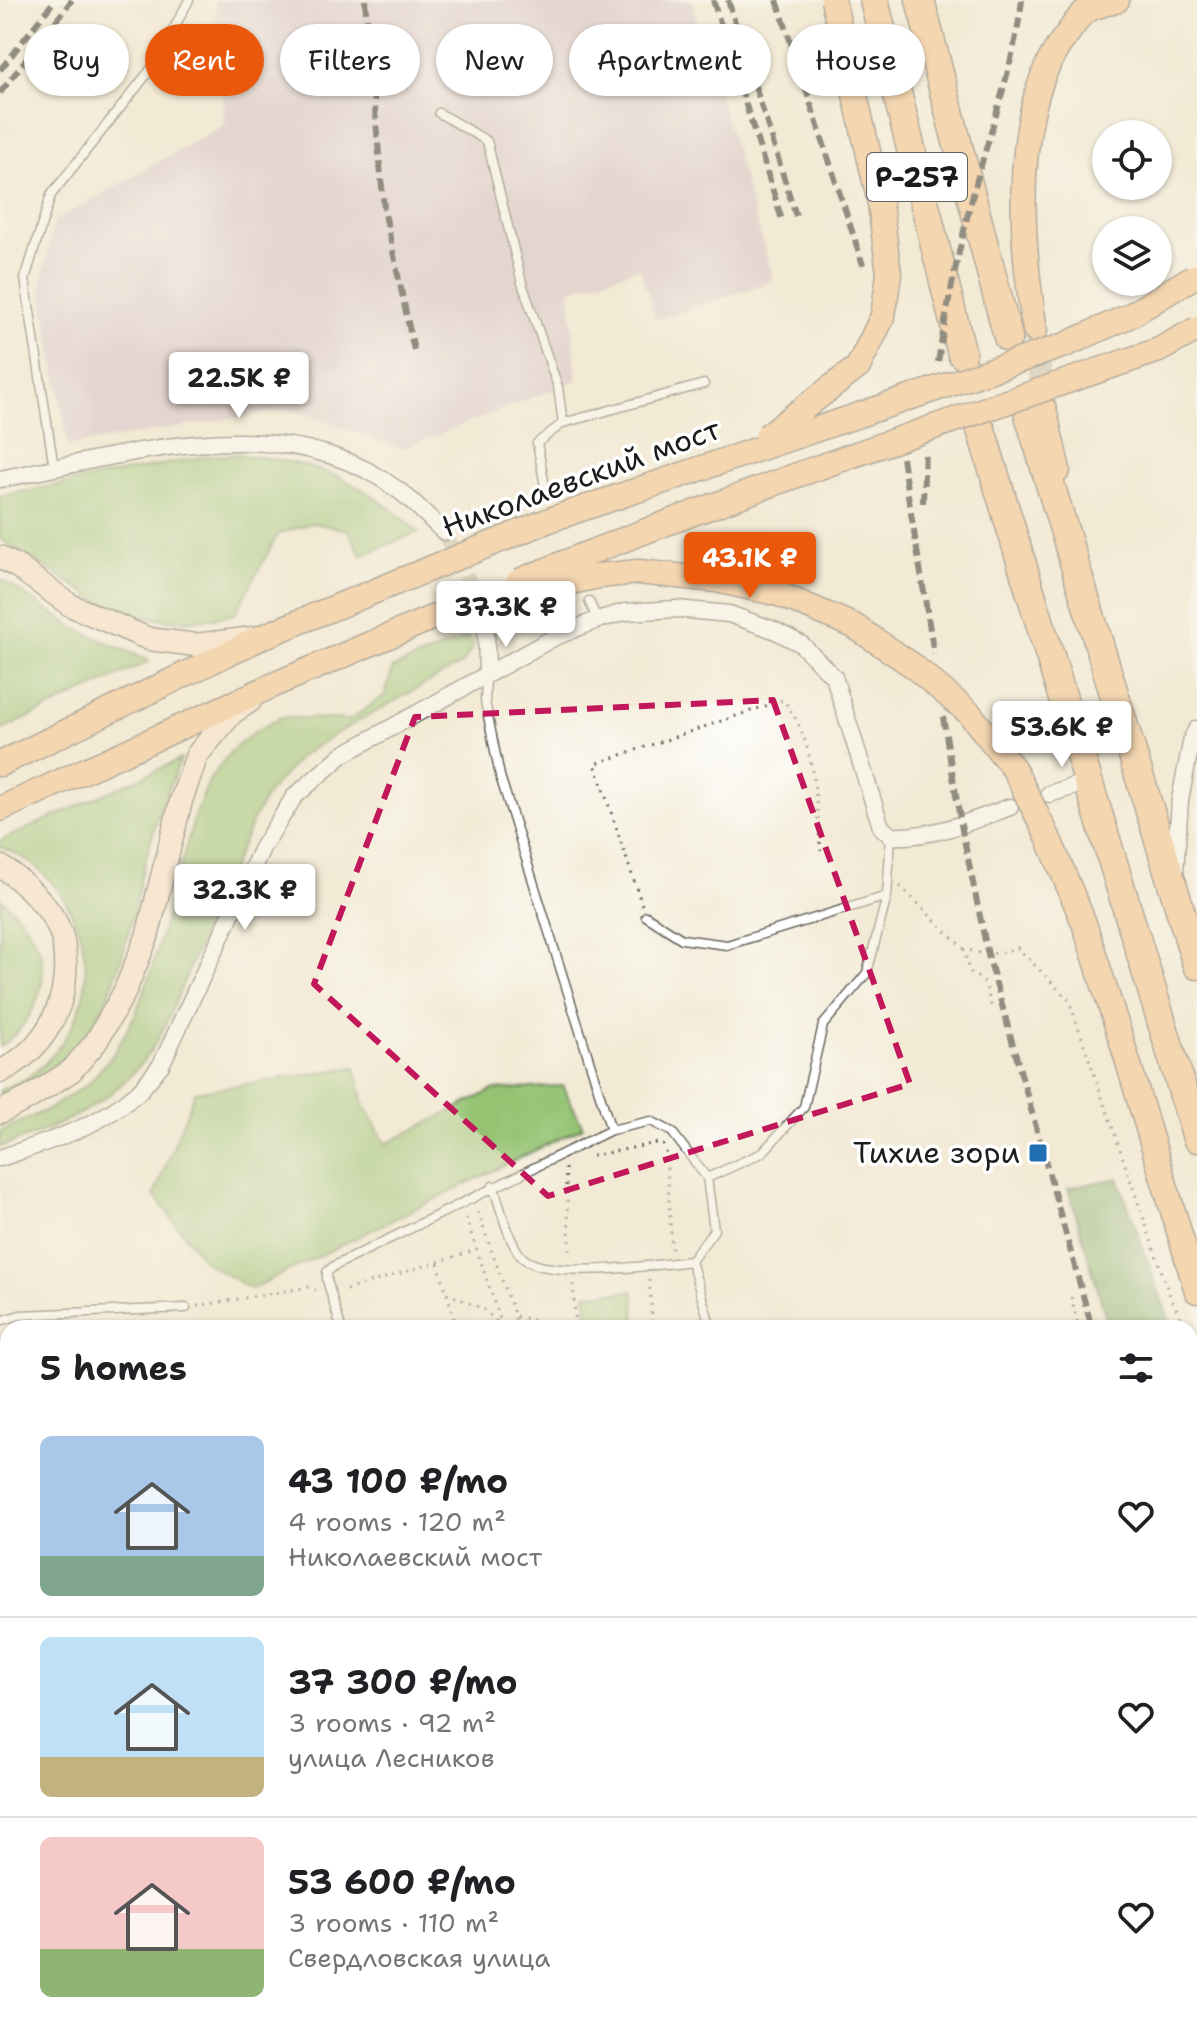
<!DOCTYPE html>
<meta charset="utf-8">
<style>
body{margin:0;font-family:"Shantell Sans",sans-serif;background:#f6f6f6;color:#202124;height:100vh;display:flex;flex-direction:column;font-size:30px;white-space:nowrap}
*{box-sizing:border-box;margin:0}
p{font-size:26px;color:#757577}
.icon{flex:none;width:44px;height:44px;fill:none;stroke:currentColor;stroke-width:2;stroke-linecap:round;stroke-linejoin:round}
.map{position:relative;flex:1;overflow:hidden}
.panel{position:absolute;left:0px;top:1320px;width:1198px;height:714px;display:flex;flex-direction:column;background:#fff;border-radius:24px 24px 0 0;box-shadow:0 2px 6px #0004}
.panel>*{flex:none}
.hud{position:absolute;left:24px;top:24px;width:1150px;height:72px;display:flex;gap:16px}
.fabs{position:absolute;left:1092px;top:120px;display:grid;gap:16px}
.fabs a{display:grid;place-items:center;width:80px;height:80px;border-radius:50%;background:#fff;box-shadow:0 2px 6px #0004;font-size:40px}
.price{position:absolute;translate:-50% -68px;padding:0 18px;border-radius:8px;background:#fff;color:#222;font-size:26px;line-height:52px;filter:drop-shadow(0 2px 4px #0008)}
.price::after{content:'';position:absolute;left:50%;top:48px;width:24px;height:18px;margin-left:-12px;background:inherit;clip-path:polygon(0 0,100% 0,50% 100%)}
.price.active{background:#ea580c;color:#fff}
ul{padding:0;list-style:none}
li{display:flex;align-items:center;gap:24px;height:200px;padding:0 40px}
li+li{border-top:2px solid #e0e0e0}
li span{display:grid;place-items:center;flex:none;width:224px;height:160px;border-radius:12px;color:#555}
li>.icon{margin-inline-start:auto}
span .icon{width:96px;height:96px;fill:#fffc;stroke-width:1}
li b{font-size:34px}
h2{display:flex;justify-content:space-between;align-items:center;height:96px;padding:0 40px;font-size:34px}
.tag{padding:0 28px;border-radius:36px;background:#fff;box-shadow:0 2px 6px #0004;font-size:28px;line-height:72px}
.tag.active{background:#ea580c;color:#fff}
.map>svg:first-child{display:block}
.built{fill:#f6cfd6}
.industrial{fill:#d1bdc9}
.green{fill:#95c372;stroke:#587047;stroke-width:2}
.forest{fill:#78a964;stroke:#4a6240;stroke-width:2}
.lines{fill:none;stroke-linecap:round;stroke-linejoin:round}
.street-tunnel{stroke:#c7c1af;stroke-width:16;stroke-dasharray:16 8;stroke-linecap:butt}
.primary-tunnel{stroke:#c7c1af;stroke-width:24;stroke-dasharray:24 12;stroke-linecap:butt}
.lane-casing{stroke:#67645c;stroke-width:11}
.street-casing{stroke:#67645c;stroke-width:19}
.secondary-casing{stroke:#67645c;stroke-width:25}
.primary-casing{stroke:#67645c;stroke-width:27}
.highway-casing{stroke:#67645c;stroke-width:31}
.path{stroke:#67645c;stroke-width:3;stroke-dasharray:2 6;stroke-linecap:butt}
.lane{stroke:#fff;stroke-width:8}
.street{stroke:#fff;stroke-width:16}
.secondary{stroke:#fce5cf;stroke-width:22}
.primary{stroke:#f7be87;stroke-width:24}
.highway{stroke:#f7be87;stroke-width:28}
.rail{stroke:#1c1c1c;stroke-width:6;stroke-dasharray:12 6;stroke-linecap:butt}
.primary-bridge-casing{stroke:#67645c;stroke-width:27;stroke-linecap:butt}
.primary-bridge{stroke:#f7be87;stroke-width:24}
.marked{fill:none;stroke:#c2185b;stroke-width:6;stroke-dasharray:16 10;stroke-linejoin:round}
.poi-dot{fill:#1f6fb2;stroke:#fff;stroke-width:3}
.labels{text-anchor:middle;stroke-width:7;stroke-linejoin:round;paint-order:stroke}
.shield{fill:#fff;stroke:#606060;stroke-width:2}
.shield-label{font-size:28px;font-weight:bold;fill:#1c1c1c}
.street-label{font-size:30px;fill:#1c1c1c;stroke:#fff}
.poi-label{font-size:30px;fill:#1c1c1c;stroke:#fff;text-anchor:end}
</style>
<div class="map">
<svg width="1197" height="2033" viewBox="0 0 1197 2033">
<rect width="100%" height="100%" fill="#fff"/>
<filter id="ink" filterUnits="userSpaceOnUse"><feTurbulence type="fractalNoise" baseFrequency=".0125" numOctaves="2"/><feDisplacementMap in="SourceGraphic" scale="16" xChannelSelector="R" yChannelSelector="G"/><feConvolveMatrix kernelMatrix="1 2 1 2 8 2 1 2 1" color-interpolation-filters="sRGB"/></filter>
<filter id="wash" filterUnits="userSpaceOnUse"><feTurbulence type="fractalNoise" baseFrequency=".006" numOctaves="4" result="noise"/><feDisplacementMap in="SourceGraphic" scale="32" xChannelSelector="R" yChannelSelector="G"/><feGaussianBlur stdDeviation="1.8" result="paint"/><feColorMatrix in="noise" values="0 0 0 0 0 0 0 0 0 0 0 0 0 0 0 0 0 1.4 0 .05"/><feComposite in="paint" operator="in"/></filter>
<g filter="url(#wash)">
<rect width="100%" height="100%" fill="#f2ead4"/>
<path class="built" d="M1197 1432V1630L1190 1604V1434Z"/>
<path class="industrial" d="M215 0H691L774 281 656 320 640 268 570 290 577 380 402 449 289 409 68 446 41 287 54 221 225 124Z"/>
<path class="green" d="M237 454C319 464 356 476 418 532L362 556 348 530 312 523 278 534 235 614C192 624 155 622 113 610L0 539V496L208 456Z
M0 578 76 629 150 661 0 731Z
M468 637 474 645 463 663 332 736 300 757 268 793 254 818C233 865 212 912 193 959 177 996 165 1037 137 1068 102 1109 50 1130 0 1147V1131L49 1109 89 1083 115 1052 135 1015 149 978 195 815 210 779 231 751 254 732 281 717 350 720 385 695 393 668Z
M181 759C165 795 152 831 143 869 129 931 117 1009 68 1055 49 1073 24 1084 0 1095V1090C9 1086 20 1082 28 1077 52 1061 74 1030 82 1002 98 941 60 866 0 847V841Z
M0 898C19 913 42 942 43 967 44 998 25 1030 0 1047Z
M355 1067 365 1107 386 1144 493 1090 563 1086 583 1127 251 1289 205 1262 154 1195 195 1092Z
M634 1291 636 1328H588L586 1294Z"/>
<path class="forest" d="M1118 1178 1172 1328H1109L1068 1188Z"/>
</g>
<g filter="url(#ink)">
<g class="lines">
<path class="street-tunnel" d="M444 532 478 599 486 625"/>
<path class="primary-tunnel" d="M1035 330 1044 407"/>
<defs>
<path id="lane" d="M439 113 487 141 522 283 558 387 563 423 537 443 545 486
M563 423 704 384
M54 468 25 279 51 195 155 64 189 0
M589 601 597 619
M486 677 485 701 500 776 611 1130
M646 916 682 939 727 945 887 896
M707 1178 762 1153 804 1107 823 1025 867 973 887 896 891 836
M691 1261 711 1328
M0 1321 20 1315 186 1308
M341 1328 327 1280V1272L334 1266 611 1130 651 1121 672 1132 707 1178 714 1230 691 1261C658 1265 542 1281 521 1256 508 1241 500 1205 493 1186
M955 2026 957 2033
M492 2033 515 2026"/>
<path id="street" d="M0 479C127 455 284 404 398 490 415 502 429 518 444 532
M486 625 487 673
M1049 794 1088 782
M1175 872 1180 800 1192 738 1197 729
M0 1158C47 1142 99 1127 137 1093 146 1085 153 1074 161 1065L262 848 294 797 342 755 555 637 597 620 625 612 677 609 729 614 774 630 801 644 834 677 881 827 891 836C932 838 972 821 1010 807
M1057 2026 1059 2033"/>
<path id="secondary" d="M0 557 18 567 70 605 149 639 196 645 253 638
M0 866C24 881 57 912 63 941 73 996 50 1046 0 1072
M0 1112 29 1098 71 1071 96 1042 124 993 147 937 181 801 197 755 232 713 250 701"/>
<path id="primary" d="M1035 330C1021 244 1009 104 1068 33 1073 26 1080 14 1088 10 1096 5 1108 3 1117 0
M1044 409 1058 470
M0 764 262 637
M0 809 278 683 462 605
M1121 1039 1197 1291"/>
<path id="highway" d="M874 0 962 354
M920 0 1008 337
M1029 415 1197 965
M981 430 1197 1138"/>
</defs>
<use href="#lane" class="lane-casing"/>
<use href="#street" class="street-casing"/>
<use href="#secondary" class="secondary-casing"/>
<use href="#primary" class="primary-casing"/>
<use href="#highway" class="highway-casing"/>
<path class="path" d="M900 886 964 949 988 955 1018 948 1069 1000 1170 1296 1186 1328
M642 905 595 764 783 700C817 741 815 801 821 851
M964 949 969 971 985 983 992 1009
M592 1156 657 1143 663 1145 666 1150 672 1251
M565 1168 571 1256
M478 1212 519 1328
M466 1218 503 1328
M438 1263 457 1328
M649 1280 653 1328
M573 1284 576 1328
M346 1290 476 1250
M447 1293 485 1310 500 1325
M1071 1297 1079 1328
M197 1306 309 1287 316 1290
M516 1316 548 1323
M1190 1336 1197 1350
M1190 1380 1197 1383
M730 2033 750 2026"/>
<use href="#lane" class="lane"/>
<use href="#street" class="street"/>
<use href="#secondary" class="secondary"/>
<use href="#primary" class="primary"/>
<use href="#highway" class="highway"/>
<path class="rail" d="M365 0 384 209 415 355
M713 0 782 220
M728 0 796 216
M777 0 863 265
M0 70 55 0
M0 93 72 0
M938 362C947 307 958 252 972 198 989 134 1014 65 1022 0
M902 458 934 654
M923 503 925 449
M943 717 961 825 988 955 1092 1328
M1190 1659 1197 1682"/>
<defs>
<path id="primary-bridge" d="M767 436 858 367 883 316 889 274 880 203 833 0
M519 581C730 495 944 423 1159 350L1197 329
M462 605 599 576 638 572 716 580 779 594 854 626 912 665 969 713 1014 769 1048 837 1084 923 1121 1039
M262 637 552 519 1065 345 1131 315 1193 277"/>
</defs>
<use href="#primary-bridge" class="primary-bridge-casing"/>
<use href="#primary-bridge" class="primary-bridge"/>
</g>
</g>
<path d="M0 0H1197V2033H0ZM773 700 910 1084 548 1196 314 984 415 717Z" fill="#f2ead4" fill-opacity=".55" fill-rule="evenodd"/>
<path class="marked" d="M773 700 910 1084 548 1196 314 984 415 717Z"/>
<rect class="poi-dot" x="1028" y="1143" width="20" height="20" rx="4"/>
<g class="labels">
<rect class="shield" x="867" y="153" width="100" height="48" rx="6"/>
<g class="shield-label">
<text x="917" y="187">Р-257</text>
</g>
<g class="street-label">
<text transform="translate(581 478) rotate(-20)" y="10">Николаевский мост</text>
</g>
<g class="poi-label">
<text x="1020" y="1163">Тихие зори</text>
</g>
</g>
</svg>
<div class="fabs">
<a><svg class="icon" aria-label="locate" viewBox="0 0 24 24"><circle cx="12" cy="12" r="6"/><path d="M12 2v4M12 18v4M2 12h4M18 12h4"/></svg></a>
<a><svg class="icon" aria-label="layers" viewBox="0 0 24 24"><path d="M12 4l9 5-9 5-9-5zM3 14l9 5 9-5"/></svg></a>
</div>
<b class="price" style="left:239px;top:420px">22.5K ₽</b>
<b class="price active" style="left:750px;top:600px">43.1K ₽</b>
<b class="price" style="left:506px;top:649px">37.3K ₽</b>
<b class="price" style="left:1062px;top:769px">53.6K ₽</b>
<b class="price" style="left:245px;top:932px">32.3K ₽</b>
<div class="hud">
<a class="tag">Buy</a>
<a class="tag active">Rent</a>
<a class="tag">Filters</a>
<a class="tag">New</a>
<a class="tag">Apartment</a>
<a class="tag">House</a>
</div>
<section class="panel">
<h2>5 homes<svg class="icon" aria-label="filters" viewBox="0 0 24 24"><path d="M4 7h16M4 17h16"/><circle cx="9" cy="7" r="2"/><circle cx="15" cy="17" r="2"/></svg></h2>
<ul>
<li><span style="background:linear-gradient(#a9c7e8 75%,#7fa58c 0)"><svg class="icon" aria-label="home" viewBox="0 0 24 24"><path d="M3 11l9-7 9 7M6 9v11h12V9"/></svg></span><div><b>43 100 ₽/mo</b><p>4 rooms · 120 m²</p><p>Николаевский мост</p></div><svg class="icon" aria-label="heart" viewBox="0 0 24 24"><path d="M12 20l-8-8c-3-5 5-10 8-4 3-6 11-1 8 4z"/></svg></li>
<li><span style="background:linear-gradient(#bfe0f5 75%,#c2b280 0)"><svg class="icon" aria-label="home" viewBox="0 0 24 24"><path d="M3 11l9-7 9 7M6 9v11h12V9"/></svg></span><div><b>37 300 ₽/mo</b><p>3 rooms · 92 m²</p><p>улица Лесников</p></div><svg class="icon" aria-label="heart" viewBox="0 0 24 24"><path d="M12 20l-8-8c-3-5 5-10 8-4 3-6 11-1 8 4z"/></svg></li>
<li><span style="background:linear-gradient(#f6c9c9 70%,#8fb573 0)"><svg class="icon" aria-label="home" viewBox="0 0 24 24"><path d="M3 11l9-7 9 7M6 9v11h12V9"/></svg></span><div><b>53 600 ₽/mo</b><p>3 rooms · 110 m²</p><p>Свердловская улица</p></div><svg class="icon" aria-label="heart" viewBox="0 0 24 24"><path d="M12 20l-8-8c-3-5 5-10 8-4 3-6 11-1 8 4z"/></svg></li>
</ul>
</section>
</div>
